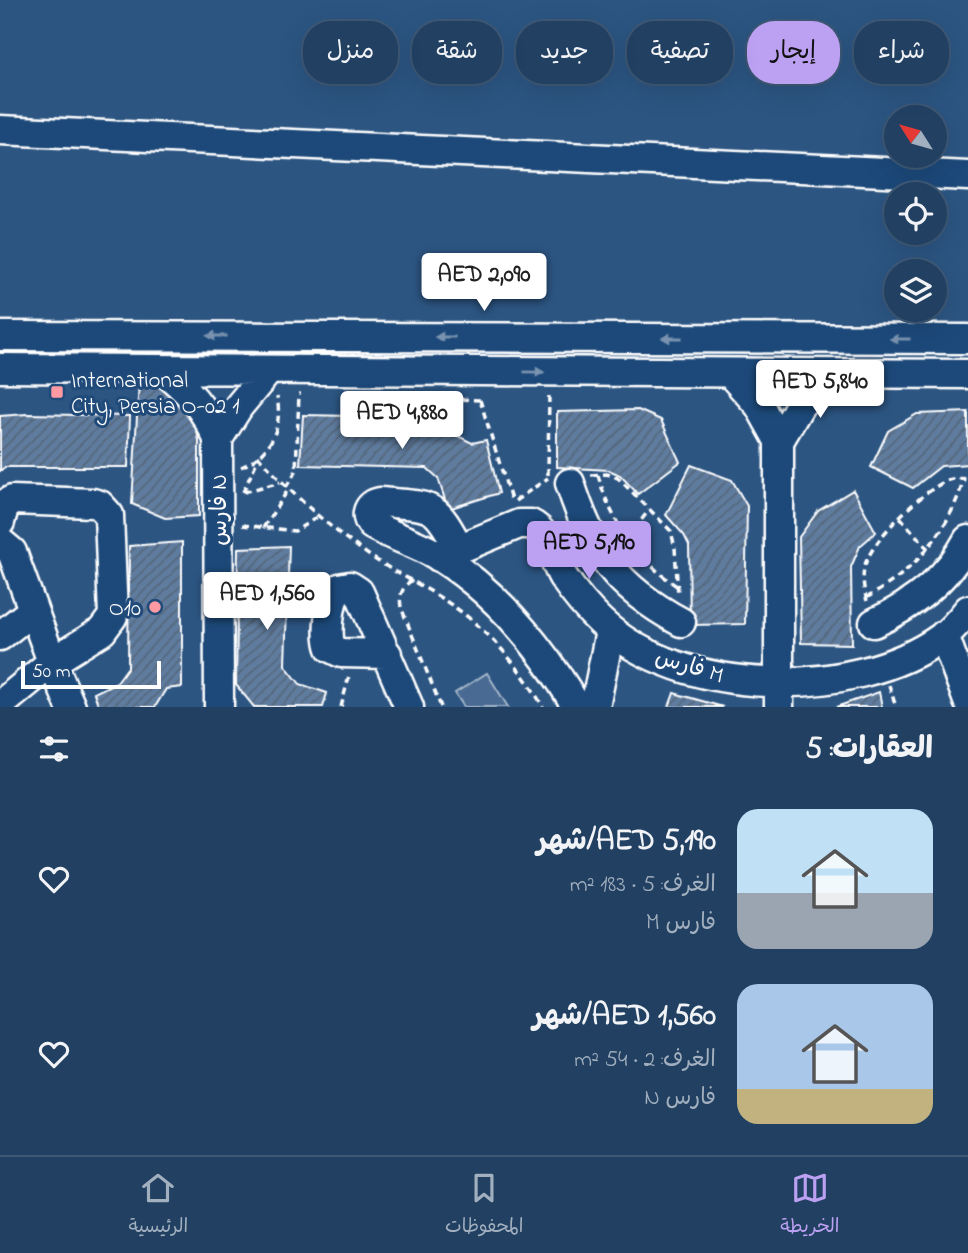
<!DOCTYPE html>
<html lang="ar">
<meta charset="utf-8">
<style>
body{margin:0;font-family:"Indie Flower","Playpen Sans Arabic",sans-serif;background:#2d4b6b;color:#f1f3f6;direction:rtl;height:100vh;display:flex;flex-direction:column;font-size:26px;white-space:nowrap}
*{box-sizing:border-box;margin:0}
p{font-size:23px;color:#a2afbe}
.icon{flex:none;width:38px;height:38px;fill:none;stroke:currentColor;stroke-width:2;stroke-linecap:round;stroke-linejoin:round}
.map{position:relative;height:707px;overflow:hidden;direction:ltr}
.details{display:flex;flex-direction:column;background:#214062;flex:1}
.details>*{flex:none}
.banner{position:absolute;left:21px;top:21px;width:928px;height:63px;direction:rtl;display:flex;gap:14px}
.needle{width:46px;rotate:307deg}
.fabs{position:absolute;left:884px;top:105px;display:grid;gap:14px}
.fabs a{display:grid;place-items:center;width:63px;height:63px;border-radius:50%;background:#214062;box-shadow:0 7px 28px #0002,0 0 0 2px #3e5977;font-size:35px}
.scale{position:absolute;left:21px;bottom:18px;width:140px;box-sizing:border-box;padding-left:7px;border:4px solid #fff;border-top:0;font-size:19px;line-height:24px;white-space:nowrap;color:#fff;-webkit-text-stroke:5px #1f4a7a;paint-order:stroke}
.price{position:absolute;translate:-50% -60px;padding:0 16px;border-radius:7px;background:#fff;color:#222;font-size:23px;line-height:46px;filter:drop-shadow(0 2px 4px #0008)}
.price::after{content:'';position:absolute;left:50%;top:42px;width:21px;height:16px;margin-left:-10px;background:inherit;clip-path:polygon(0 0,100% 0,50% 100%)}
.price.on{background:#bca0f2;color:#111}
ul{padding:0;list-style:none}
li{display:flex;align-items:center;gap:21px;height:175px;padding:0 35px}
li span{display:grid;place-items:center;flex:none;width:196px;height:140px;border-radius:21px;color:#555}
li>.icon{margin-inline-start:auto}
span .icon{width:84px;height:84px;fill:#fffc;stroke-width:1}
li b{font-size:30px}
h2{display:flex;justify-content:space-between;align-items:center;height:84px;padding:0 35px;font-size:30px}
.chip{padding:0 24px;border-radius:28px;background:#214062;box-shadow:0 7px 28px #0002,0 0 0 2px #3e5977;font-size:24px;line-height:63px}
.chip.on{background:#bca0f2;color:#111}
.menu{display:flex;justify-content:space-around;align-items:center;height:98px;border-top:2px solid #3e5977;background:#214062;font-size:19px;color:#a2afbe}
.menu a{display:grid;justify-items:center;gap:4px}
.menu .on{color:#bca0f2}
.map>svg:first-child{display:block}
.garden{fill:#486b92;stroke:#a4b5c8;stroke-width:2}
.building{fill:url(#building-hatch);stroke:#fff;stroke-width:2}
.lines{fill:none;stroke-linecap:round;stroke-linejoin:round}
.minor-casing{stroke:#fff;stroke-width:33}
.path{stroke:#fff;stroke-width:3.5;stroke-dasharray:7 5;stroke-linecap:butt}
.minor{stroke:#1f4a7a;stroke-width:28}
.oneway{fill:#7992af}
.poi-dot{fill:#ff9aa2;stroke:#1f4a7a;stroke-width:2.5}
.labels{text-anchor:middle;stroke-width:6;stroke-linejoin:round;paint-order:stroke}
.poi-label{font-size:23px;fill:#fff;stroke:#1f4a7a;text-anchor:start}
.street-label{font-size:23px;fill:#fff;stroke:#1f4a7a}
</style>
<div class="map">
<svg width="968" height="707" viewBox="0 0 968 707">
<defs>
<pattern id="building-hatch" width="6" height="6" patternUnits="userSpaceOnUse" patternTransform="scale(1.75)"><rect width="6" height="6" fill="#5e7c9f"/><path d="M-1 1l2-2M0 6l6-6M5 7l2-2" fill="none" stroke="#56667a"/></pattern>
</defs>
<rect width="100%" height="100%" fill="#2c5582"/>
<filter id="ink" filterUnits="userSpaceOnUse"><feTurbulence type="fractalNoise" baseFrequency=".0143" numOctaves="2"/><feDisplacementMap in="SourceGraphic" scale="14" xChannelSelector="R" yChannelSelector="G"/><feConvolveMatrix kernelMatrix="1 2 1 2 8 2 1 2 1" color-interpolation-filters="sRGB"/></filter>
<g filter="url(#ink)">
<path class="garden" d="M487 673 508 707H464L455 693Z"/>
<path class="building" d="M151 380 177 394 194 420 199 440V516L165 518 132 504 139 381Z
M638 410 661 420 680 462 638 494 620 475 609 470 557 467V412Z
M968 412V464L941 466 913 488 871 467 888 431 917 414Z
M27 414 130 416 128 467H5L0 471V416Z
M303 415 452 418V433L472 443 486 440 499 493 448 509 438 478 427 468 300 465Z
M691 465 732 480 747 506 745 624 690 625 689 545 684 535 666 515Z
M853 490 876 532 860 546 851 567 852 644 801 643 799 537 818 511Z
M182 542V687L166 689 155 707H99L94 693 117 682 128 667 129 546Z
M289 546 285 665 300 684 327 693 323 707H254L236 685 238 548Z
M879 692 882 707H836Z
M674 693 723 707H669Z"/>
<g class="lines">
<defs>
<path id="minor" d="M0 130 968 176
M0 336 968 339
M0 368 968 374
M161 369C187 388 205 409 218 439L219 707
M731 374 759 405 779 441V707
M218 439 239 406 269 370
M779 441 800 405 828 374
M570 483C592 552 616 587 681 622
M0 522 5 504 12 500 93 503 100 505 109 515 113 616 102 631 52 662 71 707
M0 542 12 552 52 662 0 705
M459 548C433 500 433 507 380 502 368 504 364 515 372 525 393 537 418 543 440 557 499 594 542 648 577 707
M439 557 519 524H531C549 532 553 561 563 577 574 593 587 609 601 622 682 698 853 701 942 637 952 630 960 620 968 610
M874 623C913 605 948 578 968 540
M944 635 968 701
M0 636 33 610
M387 654 341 653 331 648C326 636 329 597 339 588L350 586 359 592 409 707
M595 707 610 631"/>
</defs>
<use href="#minor" class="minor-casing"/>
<path class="path" d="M341 395 480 400
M480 400 512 503
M241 467C270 455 283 428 277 397
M548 475 549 392
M591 475 607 474 618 478 671 531 675 548 678 595
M598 475C611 522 637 559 678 587
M286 487 296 471 299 394H301
M243 492 259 457C290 492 325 524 363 551 387 569 415 581 441 598 483 624 519 664 543 707
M244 492 280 482
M515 501 548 478
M900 517 928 549
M242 525 295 531 319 516
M263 528 288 490
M627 539 649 510
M412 580C402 587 399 595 401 607L441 707
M866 598C915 571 948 533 964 479
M867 601C864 590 862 580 864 568 871 540 920 493 946 481 953 478 960 478 968 479
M889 685 896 707
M341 707 349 676"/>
<use href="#minor" class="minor"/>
</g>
<defs><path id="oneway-solid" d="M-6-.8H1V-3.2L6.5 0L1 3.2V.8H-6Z" transform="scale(1.75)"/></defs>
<g class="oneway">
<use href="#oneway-solid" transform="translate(217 336) rotate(-180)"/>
<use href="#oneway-solid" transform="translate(445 337) rotate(-180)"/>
<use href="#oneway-solid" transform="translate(672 338) rotate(-180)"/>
<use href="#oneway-solid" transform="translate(900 339) rotate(-180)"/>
<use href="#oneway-solid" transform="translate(534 372) rotate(1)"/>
</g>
</g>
<g class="poi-dot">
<rect x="50" y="385" width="14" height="14" rx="3.5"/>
<circle cx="155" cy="607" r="7"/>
</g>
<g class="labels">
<g class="poi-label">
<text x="71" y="387">International<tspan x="71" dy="26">City, Persia O-02 1</tspan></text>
<text x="141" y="615" text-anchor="end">O10</text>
</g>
<g class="street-label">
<text transform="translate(218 510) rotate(-90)" y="8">فارس N</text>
<text transform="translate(690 665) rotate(17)" y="8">فارس M</text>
</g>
</g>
</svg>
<div class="fabs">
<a><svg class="needle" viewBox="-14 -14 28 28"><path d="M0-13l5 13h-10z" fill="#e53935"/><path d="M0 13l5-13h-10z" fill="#a2afbe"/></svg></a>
<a><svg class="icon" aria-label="locate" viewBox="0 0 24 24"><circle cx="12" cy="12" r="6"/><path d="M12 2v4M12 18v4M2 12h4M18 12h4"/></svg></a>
<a><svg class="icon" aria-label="layers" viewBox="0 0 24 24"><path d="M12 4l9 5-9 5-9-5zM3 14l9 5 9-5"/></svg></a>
</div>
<div class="scale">50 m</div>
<b class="price" style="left:484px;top:313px">AED 2,090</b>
<b class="price" style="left:820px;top:420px">AED 5,840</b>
<b class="price" style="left:402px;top:451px">AED 4,880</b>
<b class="price on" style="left:589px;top:581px">AED 5,190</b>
<b class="price" style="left:267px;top:632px">AED 1,560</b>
<div class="banner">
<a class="chip">شراء</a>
<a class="chip on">إيجار</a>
<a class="chip">تصفية</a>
<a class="chip">جديد</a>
<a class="chip">شقة</a>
<a class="chip">منزل</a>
</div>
</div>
<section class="details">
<h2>العقارات: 5<svg class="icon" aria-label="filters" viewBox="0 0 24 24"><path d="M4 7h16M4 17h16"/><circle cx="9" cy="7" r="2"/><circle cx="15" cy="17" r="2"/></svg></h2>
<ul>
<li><span style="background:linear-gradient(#bfe0f5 60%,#9aa5b1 0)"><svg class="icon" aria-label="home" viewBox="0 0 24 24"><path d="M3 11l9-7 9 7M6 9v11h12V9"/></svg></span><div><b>AED 5,190/شهر</b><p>الغرف: 5 · 183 m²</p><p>فارس M</p></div><svg class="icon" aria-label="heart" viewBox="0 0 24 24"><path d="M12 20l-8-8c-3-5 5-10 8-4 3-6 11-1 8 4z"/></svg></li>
<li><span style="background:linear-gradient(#a9c7e8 75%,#c2b280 0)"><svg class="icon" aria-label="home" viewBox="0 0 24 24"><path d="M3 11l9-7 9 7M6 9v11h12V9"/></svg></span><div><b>AED 1,560/شهر</b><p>الغرف: 2 · 54 m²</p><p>فارس N</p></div><svg class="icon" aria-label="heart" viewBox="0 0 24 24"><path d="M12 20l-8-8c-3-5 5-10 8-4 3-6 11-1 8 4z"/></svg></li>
</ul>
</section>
<nav class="menu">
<a class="on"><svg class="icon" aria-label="map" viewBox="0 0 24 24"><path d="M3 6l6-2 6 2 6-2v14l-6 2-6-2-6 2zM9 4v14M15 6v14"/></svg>الخريطة</a>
<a><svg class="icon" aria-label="saved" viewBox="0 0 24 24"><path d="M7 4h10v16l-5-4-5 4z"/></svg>المحفوظات</a>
<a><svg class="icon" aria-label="home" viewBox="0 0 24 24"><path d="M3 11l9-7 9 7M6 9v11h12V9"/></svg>الرئيسية</a>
</nav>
